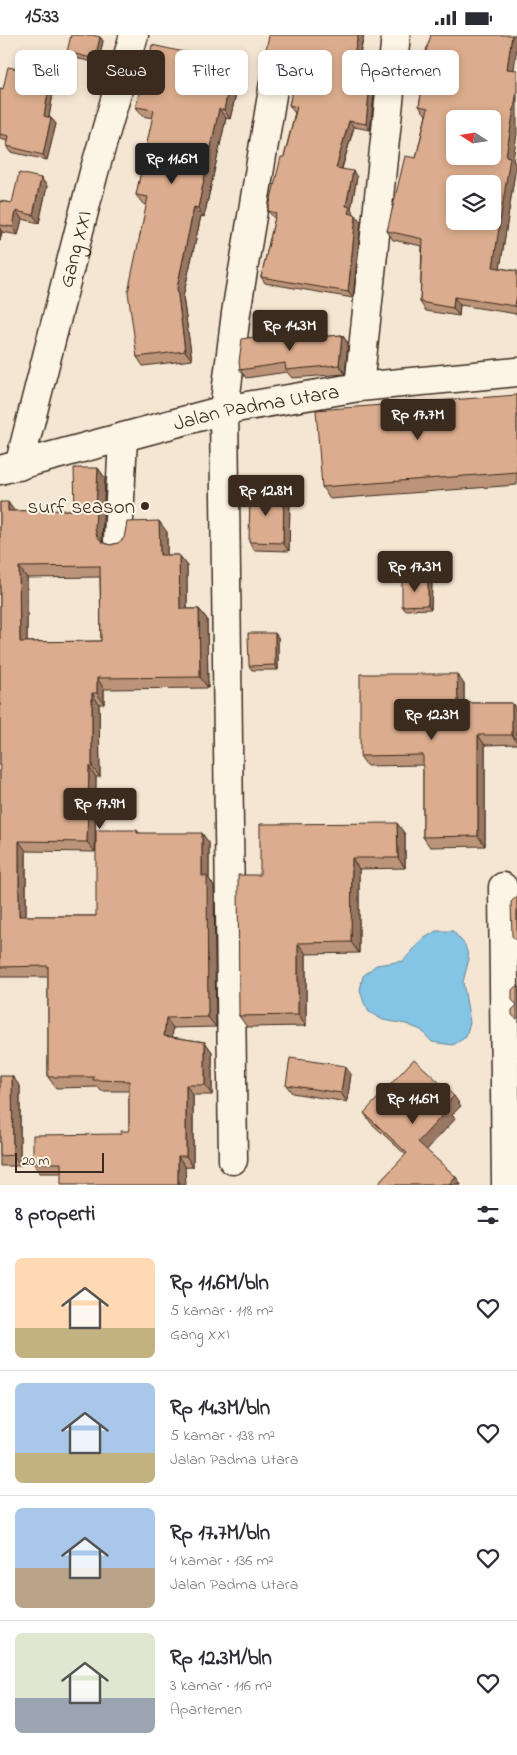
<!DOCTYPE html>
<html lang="id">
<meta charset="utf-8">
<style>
body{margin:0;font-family:"Indie Flower",sans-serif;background:#f7f7f7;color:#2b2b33;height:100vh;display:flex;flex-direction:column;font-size:19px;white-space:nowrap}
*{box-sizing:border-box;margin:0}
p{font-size:16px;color:#7c7c81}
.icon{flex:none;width:28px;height:28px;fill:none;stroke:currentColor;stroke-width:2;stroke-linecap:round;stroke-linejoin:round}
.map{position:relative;height:1150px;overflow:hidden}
.drawer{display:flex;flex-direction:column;background:#fff;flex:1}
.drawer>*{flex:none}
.banner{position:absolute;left:15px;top:15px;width:488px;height:45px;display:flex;gap:10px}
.needle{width:32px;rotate:282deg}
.controls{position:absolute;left:446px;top:75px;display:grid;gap:10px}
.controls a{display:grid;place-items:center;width:55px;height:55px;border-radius:8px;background:#fff;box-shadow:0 2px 8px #0003;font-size:25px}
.scale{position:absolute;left:15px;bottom:12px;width:89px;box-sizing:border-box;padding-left:5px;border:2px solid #3b2a1e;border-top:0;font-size:14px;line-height:18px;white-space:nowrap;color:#3b2a1e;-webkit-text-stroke:4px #fcf5e5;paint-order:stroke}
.price{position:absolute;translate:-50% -42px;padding:0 11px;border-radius:5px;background:#3b2a1e;color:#fff;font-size:16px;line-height:32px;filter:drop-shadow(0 1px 2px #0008)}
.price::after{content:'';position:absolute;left:50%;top:30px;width:15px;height:11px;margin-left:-8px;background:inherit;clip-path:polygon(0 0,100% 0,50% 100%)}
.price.selected{background:#222;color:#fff}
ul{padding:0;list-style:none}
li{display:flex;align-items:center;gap:15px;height:125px;padding:0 15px}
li+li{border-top:1px solid #e1e1e2}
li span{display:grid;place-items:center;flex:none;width:140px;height:100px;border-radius:8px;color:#555}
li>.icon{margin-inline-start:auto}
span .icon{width:60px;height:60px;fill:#fffc;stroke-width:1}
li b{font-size:21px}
h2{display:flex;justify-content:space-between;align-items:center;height:60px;padding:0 15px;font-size:21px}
.pill{padding:0 18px;border-radius:8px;background:#fff;box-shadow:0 2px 8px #0003;font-size:18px;line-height:45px}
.pill.selected{background:#3b2a1e;color:#fff}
.status{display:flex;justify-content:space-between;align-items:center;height:35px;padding:0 25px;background:#fff;direction:ltr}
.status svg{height:14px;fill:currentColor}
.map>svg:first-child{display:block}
.water{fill:#84c4e4;stroke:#678695}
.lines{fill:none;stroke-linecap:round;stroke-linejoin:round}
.minor-casing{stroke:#3b2a1e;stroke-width:31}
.minor{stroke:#fcf5e5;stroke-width:28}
.wall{fill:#bc9479;stroke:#3b2a1e;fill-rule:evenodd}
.shaded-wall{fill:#997863;stroke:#3b2a1e}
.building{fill:#dbac8d;stroke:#3b2a1e;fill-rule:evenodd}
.poi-dot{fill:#3b2a1e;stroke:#fcf5e5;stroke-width:2}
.labels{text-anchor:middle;stroke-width:4;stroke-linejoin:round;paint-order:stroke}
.street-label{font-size:21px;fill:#3b2a1e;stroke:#fcf5e5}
.poi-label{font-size:21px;fill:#3b2a1e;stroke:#fcf5e5;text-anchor:end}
</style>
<div class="status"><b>15:33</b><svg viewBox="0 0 49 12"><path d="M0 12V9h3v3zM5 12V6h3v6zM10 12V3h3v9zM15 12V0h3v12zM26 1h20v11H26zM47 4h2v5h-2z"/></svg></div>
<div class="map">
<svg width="517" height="1150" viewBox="0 0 517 1150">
<rect width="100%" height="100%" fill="#f5e6d3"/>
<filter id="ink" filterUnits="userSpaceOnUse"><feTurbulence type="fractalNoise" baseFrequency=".02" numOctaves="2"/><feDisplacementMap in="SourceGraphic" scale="10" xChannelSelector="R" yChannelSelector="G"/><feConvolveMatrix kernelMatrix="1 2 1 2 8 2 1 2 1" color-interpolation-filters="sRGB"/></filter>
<g filter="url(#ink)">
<path class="water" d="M436 896H453L465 910 469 924 463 947 470 987 466 1002 453 1010 432 1007 421 995 406 989 383 985 369 977 364 968 360 955 363 941 376 930 403 926 423 904Z"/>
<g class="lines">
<defs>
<g id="minor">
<path d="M359 352 396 0"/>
<path id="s1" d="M19 431 94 137 134 0"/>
<path id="s2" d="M0 435 224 375 359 352 517 337"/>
<path d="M118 505 123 403"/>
<path d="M503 852 506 1150"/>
<path d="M233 1125 224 375 236 278 274 48"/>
</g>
</defs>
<use href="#minor" class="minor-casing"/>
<use href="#minor" class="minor"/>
</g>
<path class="wall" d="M364 0 357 35 371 38 376 44 370 95 354 92 342 134 357 142 351 174 354 178V180L361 187 353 263 265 248 261 242 275 183 273 182 268 176 284 122 295 77H294L289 70 297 37 269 31 264 25Z
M100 2 103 6 98 28 70 22 67 17Z
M425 19 514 35 513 125 516 130 500 233 517 236V279L460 270 459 281 426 276 420 267 422 211 393 205 387 196 416 123 426 80 419 71 428 23Z
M241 37 230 84 226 83 204 182 201 181 183 262 192 325 143 331 137 322 147 170 143 169 136 160 153 83 142 81 136 72Z
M55 47 49 82 51 83 56 89 47 125 11 117 7 111 8 106 0 104V53L3 54Z
M41 143 47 151 39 188 22 184 18 200 2 197 0 206V166L12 168Z
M342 300 348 308 345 339 292 343 287 337 246 343 240 335 281 305Z
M517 360V450L330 464 322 452Z
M98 433 105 443 102 504 103 508 110 510 167 497V520H179L187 530V574H199L207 584 208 653 104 654V669H99L100 742H96L95 817 26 816V881H96L137 795 139 798 209 808V844L214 851 216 992 173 993 172 1002 205 1007 212 1017V1060H193V1132L61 1138H40L33 1128 129 1096V1056H101L98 1052 56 1053 48 1042V942H0V467L15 476 75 475ZM100 542 101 606 27 607V543Z
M284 456 290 464 289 516 254 515 249 507Z
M432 549 431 574 405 575 402 571Z
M278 602V635H252L249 631Z
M464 649V668H512L517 675V709L485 710V811L430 812 423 802V730L367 731 360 721Z
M405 799V833L359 834V918L306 919V991L247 992 239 981 260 840Z
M351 1039 347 1067 292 1058 286 1050Z
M0 1041 20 1051V1131H0Z
M461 1071 452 1080 455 1084 426 1115 456 1142 461 1150H377L406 1120 371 1088 364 1078Z"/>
<path class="shaded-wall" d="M358 0H364L355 40 351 34Z
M512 0H517V12L513 42 507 34Z
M100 2 103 6 98 28 95 24Z
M234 28 241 37 230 84 224 75Z
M371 38 376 44 370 95 366 89Z
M51 41 55 47 48 87 44 81Z
M517 56V99L513 125 516 130 499 241 493 232 506 121Z
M219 74 226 83 204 182 198 173Z
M51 83 56 89 47 125 43 120Z
M349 86 354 92 340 139 336 133Z
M353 136 357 142 351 174 354 178 353 185 348 178 346 171Z
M41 143 47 151 39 188 33 180Z
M194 172 201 181 183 262 192 325 185 316 177 253Z
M16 176 22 184 18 200 13 192Z
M356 180 361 187 353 263 348 257Z
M0 194 2 197 0 206Z
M517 260V273L515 271Z
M454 262 460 270 459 281 453 273Z
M342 300 348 308 345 339 339 330Z
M98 433 105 443 102 504 104 512 97 501 95 494Z
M284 456 290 464 289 516 283 508Z
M8 467 16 478 8 476Z
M159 486 167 497V531L160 520Z
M179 520 187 530V585L180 574Z
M19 532 27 543V617L20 607Z
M428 545 432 549 431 574 428 570Z
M199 574 207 584 208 653 200 642Z
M275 598 278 602V635L275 630Z
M457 639 464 649V678L458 668Z
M97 643 104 654V669L97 658Z
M92 658 99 669 100 742 92 732Z
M512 668 517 675V707L512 700Z
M478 700 485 710V811L478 801Z
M89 732 96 742 95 817 87 807Z
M397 788 405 799V833L398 823Z
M202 798 209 808V844L214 851 216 992 208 982 202 841Z
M19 806 26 816V892L19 881Z
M352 823 359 834V918L351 907Z
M298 908 306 919V991L298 980Z
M166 983 173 993 172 1011 164 1001Z
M205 1007 212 1017V1060L205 1050Z
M345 1031 351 1039 347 1067 341 1058Z
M12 1041 20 1051V1131L13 1120Z
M186 1050 193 1060V1132L186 1121Z
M454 1061 461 1071 452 1080 455 1084 425 1117 418 1107 444 1071Z
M178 1121 185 1131 186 1150H178Z
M456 1142 461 1150H449Z"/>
<path class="building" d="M71 0H92L100 2 95 24 67 17Z
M269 0H358L351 34 371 38 366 89 349 86 336 133 353 136 346 171 350 172 348 178 356 180 348 257 261 242 276 178 268 176 281 122H284L297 72 289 70 298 32 264 25Z
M431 0H512L507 34 517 35V56L506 121 510 122 493 232 517 236V260L515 271 454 262 453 273 420 267 423 204 387 196 405 121 416 123 428 73 419 71 428 20 425 19ZM455 84H492V121H455ZM455 149H492V186H455Z
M152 10 234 28 224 75 219 74 198 173 194 172 177 253 185 316 137 322 128 257 148 162 136 160 154 75 136 72 146 25H149Z
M8 32 51 41 44 81 51 83 43 120 7 111 9 101 0 99V53L3 54Z
M19 138 41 143 33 180 16 176 13 192 0 190V166L12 168Z
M277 298 278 305 342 300 339 330 286 335 285 328 240 335 239 327 242 304Z
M517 360V437L322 452 316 375Z
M74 433H98L95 494 97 501 102 507 110 510 118 508 124 503 127 487 159 486 160 520H179L180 574H199L200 642 97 643V658H92V732H89L87 807 19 806V881H96V795H137V798H202V841H207L208 982 166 983 164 1001 205 1007V1050H186V1121H178V1150H61V1128H33V1100L121 1099V1096H129V1046L93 1045 94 1042H48V931L0 932V467H8V476L75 475ZM100 531 101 606 20 607 19 532Z
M250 455 284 456 283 508 249 507Z
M402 545H428V570L402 571Z
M248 598H275V630L249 631Z
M360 639H457L458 668H512V700H478V801L423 802V720L360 721Z
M397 788 398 823H352L351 907 298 908V980L239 981 238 840H260V789Z
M517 861V906L512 901 511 867Z
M517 950V970L512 965V955Z
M517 970V984L512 980V975Z
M290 1023 345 1031 341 1058 286 1050Z
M414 1024 454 1061 444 1071 448 1074 418 1107 456 1142 449 1150H377L407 1118 364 1078Z
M0 1041H12L13 1120 0 1121Z"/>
</g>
<circle class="poi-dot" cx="145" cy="471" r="5"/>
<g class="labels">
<g class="street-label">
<text dy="7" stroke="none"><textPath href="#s1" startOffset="224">Gang XXI</textPath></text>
<text dy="7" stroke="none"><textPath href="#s2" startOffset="264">Jalan Padma Utara</textPath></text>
</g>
<g class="poi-label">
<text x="135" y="478">surf season</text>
</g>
</g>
</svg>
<div class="controls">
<a><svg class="needle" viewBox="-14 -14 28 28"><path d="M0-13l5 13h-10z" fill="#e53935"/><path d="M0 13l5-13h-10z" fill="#7c7c81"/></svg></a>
<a><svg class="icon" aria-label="layers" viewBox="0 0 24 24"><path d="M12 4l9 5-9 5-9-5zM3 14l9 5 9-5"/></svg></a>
</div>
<div class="scale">20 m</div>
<b class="price selected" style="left:172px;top:150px">Rp 11.6M</b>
<b class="price" style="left:290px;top:317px">Rp 14.3M</b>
<b class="price" style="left:418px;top:406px">Rp 17.7M</b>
<b class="price" style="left:266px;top:482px">Rp 12.8M</b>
<b class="price" style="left:415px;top:558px">Rp 17.3M</b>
<b class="price" style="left:432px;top:706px">Rp 12.3M</b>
<b class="price" style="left:100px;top:795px">Rp 17.9M</b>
<b class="price" style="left:413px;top:1090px">Rp 11.6M</b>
<div class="banner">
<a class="pill">Beli</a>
<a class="pill selected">Sewa</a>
<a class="pill">Filter</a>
<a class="pill">Baru</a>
<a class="pill">Apartemen</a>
</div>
</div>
<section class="drawer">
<h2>8 properti<svg class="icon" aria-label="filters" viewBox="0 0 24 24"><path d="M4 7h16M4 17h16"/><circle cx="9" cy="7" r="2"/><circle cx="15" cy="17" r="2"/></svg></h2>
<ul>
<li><span style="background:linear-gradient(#ffd9b3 70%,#c2b280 0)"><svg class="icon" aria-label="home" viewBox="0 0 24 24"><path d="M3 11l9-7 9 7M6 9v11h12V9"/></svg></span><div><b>Rp 11.6M/bln</b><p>5 kamar · 118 m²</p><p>Gang XXI</p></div><svg class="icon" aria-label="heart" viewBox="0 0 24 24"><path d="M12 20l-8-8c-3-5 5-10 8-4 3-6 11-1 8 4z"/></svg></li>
<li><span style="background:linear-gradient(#a9c7e8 70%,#c2b280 0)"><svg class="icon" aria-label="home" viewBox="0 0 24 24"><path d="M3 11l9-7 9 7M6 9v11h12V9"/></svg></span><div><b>Rp 14.3M/bln</b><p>5 kamar · 138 m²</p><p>Jalan Padma Utara</p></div><svg class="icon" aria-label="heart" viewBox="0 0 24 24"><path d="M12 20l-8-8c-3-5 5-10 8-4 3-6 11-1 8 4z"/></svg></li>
<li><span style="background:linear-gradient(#a9c7e8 60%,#b9a48a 0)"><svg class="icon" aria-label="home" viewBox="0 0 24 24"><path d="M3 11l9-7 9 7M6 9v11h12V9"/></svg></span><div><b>Rp 17.7M/bln</b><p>4 kamar · 136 m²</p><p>Jalan Padma Utara</p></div><svg class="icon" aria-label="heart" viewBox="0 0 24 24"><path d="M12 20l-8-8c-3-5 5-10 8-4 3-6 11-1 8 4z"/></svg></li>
<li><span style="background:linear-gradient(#dfe7d0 65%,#9aa5b1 0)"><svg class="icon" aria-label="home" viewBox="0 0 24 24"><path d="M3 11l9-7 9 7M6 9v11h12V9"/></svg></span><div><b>Rp 12.3M/bln</b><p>3 kamar · 116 m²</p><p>Apartemen</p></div><svg class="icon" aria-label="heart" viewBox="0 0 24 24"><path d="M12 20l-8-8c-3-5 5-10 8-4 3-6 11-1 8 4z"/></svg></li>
</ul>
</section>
